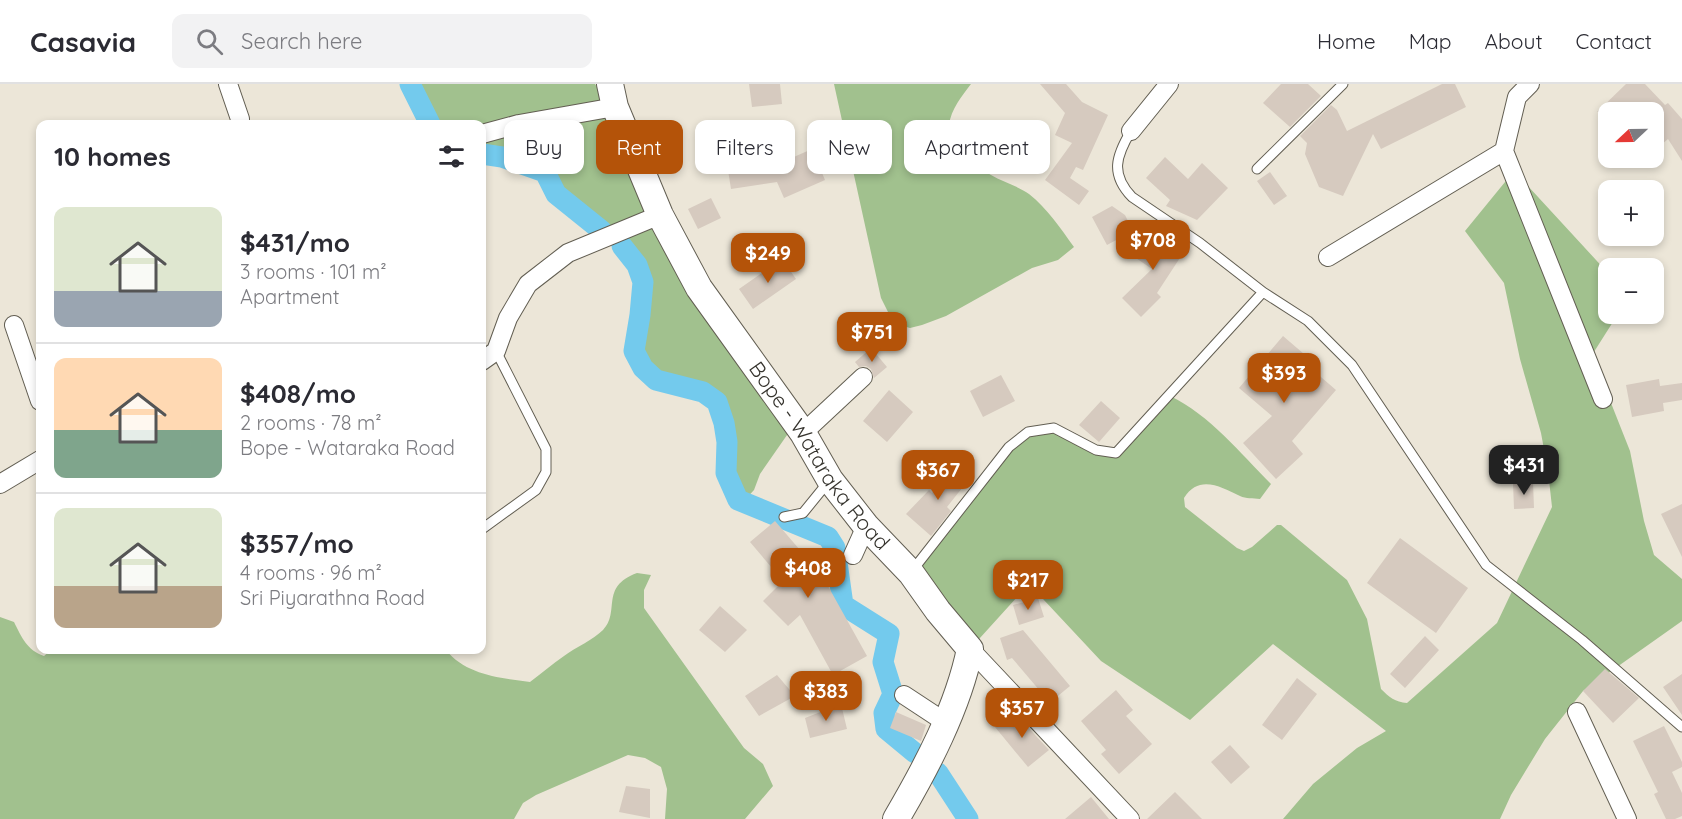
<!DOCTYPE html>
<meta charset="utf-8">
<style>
body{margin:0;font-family:Quicksand,sans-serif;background:#f2f2f3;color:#2b2b33;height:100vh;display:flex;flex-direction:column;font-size:22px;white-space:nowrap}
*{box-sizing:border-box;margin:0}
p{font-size:20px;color:#7c7c81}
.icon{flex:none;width:33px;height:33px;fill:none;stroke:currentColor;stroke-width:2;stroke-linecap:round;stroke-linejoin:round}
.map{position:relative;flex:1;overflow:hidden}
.side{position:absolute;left:36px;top:36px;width:450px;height:534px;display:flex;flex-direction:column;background:#fff;border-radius:12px;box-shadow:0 3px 9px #0003}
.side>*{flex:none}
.hud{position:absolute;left:504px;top:36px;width:570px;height:54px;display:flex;gap:12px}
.needle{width:39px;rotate:248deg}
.fabs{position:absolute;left:1598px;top:18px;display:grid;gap:12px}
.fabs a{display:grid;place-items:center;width:66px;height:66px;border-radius:12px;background:#fff;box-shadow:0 3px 9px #0003;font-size:30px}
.price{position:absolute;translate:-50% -51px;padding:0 14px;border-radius:12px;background:#b45309;color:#fff;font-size:20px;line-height:39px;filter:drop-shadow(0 2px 3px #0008)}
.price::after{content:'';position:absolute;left:50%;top:36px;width:18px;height:14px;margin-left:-9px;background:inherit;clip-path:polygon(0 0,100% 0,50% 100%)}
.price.on{background:#222;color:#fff}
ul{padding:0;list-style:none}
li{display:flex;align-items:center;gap:18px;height:150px;padding:0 18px}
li+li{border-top:2px solid #e1e1e2}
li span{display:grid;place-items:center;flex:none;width:168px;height:120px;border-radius:12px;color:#555}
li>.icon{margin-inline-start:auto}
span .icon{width:72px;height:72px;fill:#fffc;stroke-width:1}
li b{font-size:26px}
h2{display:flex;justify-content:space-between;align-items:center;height:72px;padding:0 18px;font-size:26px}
.tag{padding:0 21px;border-radius:12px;background:#fff;box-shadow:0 3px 9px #0003;font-size:21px;line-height:54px}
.tag.on{background:#b45309;color:#fff}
header{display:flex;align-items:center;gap:36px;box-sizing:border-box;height:84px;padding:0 30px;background:#fff;border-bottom:2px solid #e1e1e2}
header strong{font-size:28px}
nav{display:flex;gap:33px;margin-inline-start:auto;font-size:21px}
.search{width:420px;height:54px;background:#f2f2f3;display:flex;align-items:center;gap:15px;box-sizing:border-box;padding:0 21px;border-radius:12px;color:#7c7c81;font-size:22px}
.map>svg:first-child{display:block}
.green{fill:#a1c18e}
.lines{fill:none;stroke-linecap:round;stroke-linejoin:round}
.canal{stroke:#73caed;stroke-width:21}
.building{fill:#d6cabf}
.lane-casing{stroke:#625e52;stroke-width:11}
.street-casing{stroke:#625e52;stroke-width:20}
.secondary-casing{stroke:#625e52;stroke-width:28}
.lane{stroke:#fff;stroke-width:9}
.street{stroke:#fff;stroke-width:18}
.secondary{stroke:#fff;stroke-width:26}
.labels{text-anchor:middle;stroke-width:6;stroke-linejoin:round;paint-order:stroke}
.street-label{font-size:21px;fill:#36342e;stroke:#fff}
</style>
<header>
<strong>Casavia</strong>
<div class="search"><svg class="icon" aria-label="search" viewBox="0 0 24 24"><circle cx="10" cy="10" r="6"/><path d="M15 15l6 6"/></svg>Search here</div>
<nav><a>Home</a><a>Map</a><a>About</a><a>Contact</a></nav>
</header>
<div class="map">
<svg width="1682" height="735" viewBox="0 0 1682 735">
<rect width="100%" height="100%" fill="#ece6d8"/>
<path class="green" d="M410 0H595L611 24 649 120 794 341 760 390 754 406 742 419C713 399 734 349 717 320 707 301 663 306 645 286 641 282 634 272 634 266 633 259 636 250 638 243 642 225 647 198 637 180 624 160 598 156 581 140 566 126 555 106 545 88L502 73 482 70V40H429Z
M834 0H971C962 12 951 25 949 41 946 61 976 83 991 91 1003 98 1018 102 1029 110 1047 124 1061 145 1074 163L1058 176 1032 184 946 232 922 241 910 244 900 241 889 230 881 214Z
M1514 87 1608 189V230H1618L1592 271 1630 367 1644 437 1654 471 1682 495V537L1583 607 1545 655 1511 711 1500 735H1283L1313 700 1357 664 1386 647 1273 560 1190 636 1101 577 1029 500 970 565 911 489 1009 363 1028 348 1054 344 1096 366 1116 369 1170 312C1210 331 1240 369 1271 400L1260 415C1253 414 1246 415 1240 412 1221 403 1199 390 1184 414L1185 423 1237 464 1244 467 1252 463 1277 441H1281L1347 496 1367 535 1381 605C1389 613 1395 618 1407 619L1497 539 1552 423 1548 387 1541 349 1520 275 1504 199 1465 147Z
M637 489 651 491 644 506V524L744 664 763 680 773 702 745 735H665L667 705 661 683 645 674 628 671 536 711 523 719 514 735H0V533L14 538C22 554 27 566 44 572L51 566H446C466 591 500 594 530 598 542 589 552 580 564 572 576 563 593 556 603 546 621 528 599 503 637 489Z"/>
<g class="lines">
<path class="canal" d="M410 0 430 40
M482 70 502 73 545 88 556 110 602 147
M622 162 637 181 643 198 640 231 634 267 643 284 656 296 703 308 717 318 724 339 727 358 726 389 738 416 828 453 835 464 843 521 889 550 883 578 893 610 884 629 886 645 915 669
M938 689 968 735"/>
</g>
<path class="building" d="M749 0H780L782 20 752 23Z
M1040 0H1066L1082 18 1108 31 1083 86 1076 83 1070 94 1089 107 1079 121 1045 96 1072 59 1055 51 1065 29Z
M1281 0H1308L1321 12 1290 43 1263 19Z
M1442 0H1455L1466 23 1381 65 1373 50 1343 112 1319 103 1305 70 1307 59 1300 52 1331 21 1337 26 1347 47Z
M1626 0H1645L1665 21 1668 19 1682 35V77L1668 55 1653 68V28H1597Z
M766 55 771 83 812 65 825 96 784 114 777 98 731 105 724 61Z
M1165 73 1188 95 1202 79 1228 104 1197 136 1166 122 1170 116 1146 94Z
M1270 88 1287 112 1274 121 1257 97Z
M711 114 721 134 698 145 688 125Z
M1112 122 1125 131 1133 147 1107 161 1092 133Z
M1149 147 1175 163 1183 155 1189 160 1157 209 1161 213 1141 233 1122 214 1152 185 1133 172Z
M782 175 796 195 753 225 739 205Z
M1283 252 1311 276 1307 281 1336 306 1292 357 1303 370 1276 395 1243 359 1272 332 1239 304Z
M871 264 887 283 874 294 871 285 866 282 859 283 855 278Z
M1001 291 1015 317 983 333 970 307Z
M1659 295 1660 302 1682 299V316L1663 319 1664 327 1632 333 1626 301Z
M889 306 913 328 887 358 863 337Z
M1101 317 1120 334 1099 358 1079 341Z
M953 380 970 394 947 423 951 427 931 452 906 430 929 406 932 409Z
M1533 398 1534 424 1514 425 1513 399Z
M1682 420V473L1661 430Z
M775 437 806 473 809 470 834 495 828 502 867 572 833 591 800 531 788 542 763 517 783 497 750 458Z
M1400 454 1468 504 1436 549 1367 499Z
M1038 514 1044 533 1019 541 1013 521Z
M720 522 747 546 725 568 699 546Z
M1023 546 1070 602 1042 625 1031 614 1040 607 1012 574 1007 576 1000 554Z
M1425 552 1439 566 1405 604 1390 590Z
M1605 585 1639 614 1613 639 1583 607Z
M1682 590V631L1663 603Z
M777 591 795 612 759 632 745 612Z
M1297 594 1317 610 1282 656 1262 641Z
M1116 606 1133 626 1126 632 1152 660 1119 690 1101 670 1106 666 1081 637Z
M841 620 847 645 810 654 805 634Z
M896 628 926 641 921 657 890 644Z
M1014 628 1049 666 1028 683 995 643Z
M1664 642 1682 678V683L1672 688 1682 709V732L1675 735H1666L1654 710 1658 708 1633 657Z
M1230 661 1250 683 1231 700 1211 678Z
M626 702 650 705V734L619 728Z
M1175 708 1202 735H1147Z
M1091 713 1109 735H1065Z"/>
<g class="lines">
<defs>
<path id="lane" d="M1257 85 1343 0
M1263 208 1308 237 1352 281 1486 481 1582 556 1682 643
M784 433 803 429 829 397
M482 445 536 406 546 388V365L496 267
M912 487 1009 363 1028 348 1054 344 1096 366 1116 369 1263 208 1200 159 1132 113C1110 90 1116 72 1131 47"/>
<path id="street" d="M228 0 240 35 239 40
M1131 47 1169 0
M482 50 519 40 615 23
M1504 67 1603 315
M1328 173 1504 67 1517 13 1530 0
M14 241 40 317
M482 277 496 267 508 234 528 200 568 169 660 131
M803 349 863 293
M0 400 40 376
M853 471 866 442
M970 565 1130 735
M904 611 945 638
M1577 628 1627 735"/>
<g id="secondary">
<path id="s1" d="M610 0 615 23 660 131 699 204 803 349 830 396 866 442 911 489 938 527 970 565C958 624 926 684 896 735"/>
</g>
</defs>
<use href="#lane" class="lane-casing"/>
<use href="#street" class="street-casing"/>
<use href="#secondary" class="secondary-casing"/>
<use href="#lane" class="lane"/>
<use href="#street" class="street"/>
<use href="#secondary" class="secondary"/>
</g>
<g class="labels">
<g class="street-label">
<text dy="7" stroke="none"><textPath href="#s1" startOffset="430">Bope - Wataraka Road</textPath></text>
</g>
</g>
</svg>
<div class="fabs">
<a><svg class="needle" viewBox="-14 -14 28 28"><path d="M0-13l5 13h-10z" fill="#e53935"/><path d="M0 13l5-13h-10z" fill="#7c7c81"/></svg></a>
<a>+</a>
<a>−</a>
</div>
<b class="price" style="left:1153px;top:187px">$708</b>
<b class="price" style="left:768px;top:200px">$249</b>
<b class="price" style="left:872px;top:279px">$751</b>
<b class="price" style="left:1284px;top:320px">$393</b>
<b class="price on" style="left:1524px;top:412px">$431</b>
<b class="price" style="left:938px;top:417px">$367</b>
<b class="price" style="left:808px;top:515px">$408</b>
<b class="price" style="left:1028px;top:527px">$217</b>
<b class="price" style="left:826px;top:638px">$383</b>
<b class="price" style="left:1022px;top:655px">$357</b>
<div class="hud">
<a class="tag">Buy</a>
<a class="tag on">Rent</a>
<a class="tag">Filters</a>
<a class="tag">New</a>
<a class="tag">Apartment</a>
</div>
<section class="side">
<h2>10 homes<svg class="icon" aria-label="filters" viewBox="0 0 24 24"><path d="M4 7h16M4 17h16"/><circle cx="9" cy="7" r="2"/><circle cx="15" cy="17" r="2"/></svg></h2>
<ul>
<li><span style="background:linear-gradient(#dfe7d0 70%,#9aa5b1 0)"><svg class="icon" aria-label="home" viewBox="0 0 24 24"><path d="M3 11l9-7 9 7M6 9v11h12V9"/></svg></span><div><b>$431/mo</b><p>3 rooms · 101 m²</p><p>Apartment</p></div></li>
<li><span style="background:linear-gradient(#ffd9b3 60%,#7fa58c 0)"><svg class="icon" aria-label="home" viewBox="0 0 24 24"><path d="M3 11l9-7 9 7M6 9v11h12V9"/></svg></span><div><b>$408/mo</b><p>2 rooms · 78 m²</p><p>Bope - Wataraka Road</p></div></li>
<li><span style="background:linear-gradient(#dfe7d0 65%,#b9a48a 0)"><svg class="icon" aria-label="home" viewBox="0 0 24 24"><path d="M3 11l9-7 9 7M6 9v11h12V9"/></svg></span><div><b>$357/mo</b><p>4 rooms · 96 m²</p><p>Sri Piyarathna Road</p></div></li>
</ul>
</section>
</div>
